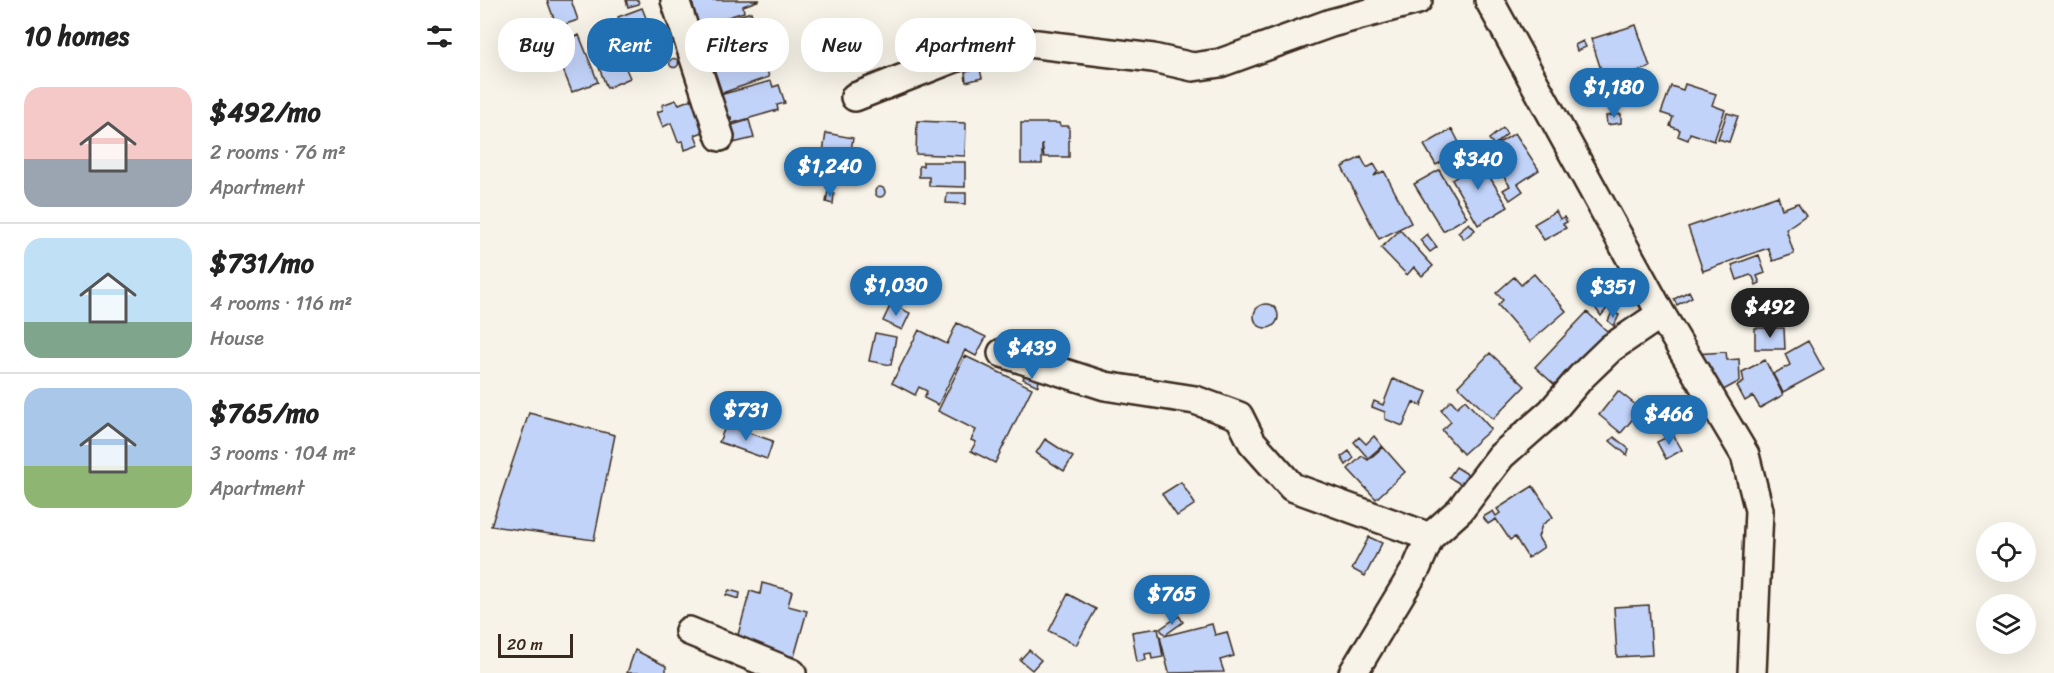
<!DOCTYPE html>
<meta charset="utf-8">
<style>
body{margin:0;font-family:Sriracha,sans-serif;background:#f2f2f2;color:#222;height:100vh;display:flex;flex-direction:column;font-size:22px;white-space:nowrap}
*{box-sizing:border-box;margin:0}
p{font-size:20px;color:#767676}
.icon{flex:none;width:33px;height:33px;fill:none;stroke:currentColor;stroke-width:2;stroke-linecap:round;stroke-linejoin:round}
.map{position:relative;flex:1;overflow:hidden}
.panel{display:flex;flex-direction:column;background:#fff;width:480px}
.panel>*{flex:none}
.hud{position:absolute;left:18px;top:18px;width:570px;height:54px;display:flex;gap:12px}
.controls{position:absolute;left:1496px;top:522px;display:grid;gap:12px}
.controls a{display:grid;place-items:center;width:60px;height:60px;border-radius:50%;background:#fff;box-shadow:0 6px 24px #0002;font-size:30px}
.scale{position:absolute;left:18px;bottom:15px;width:75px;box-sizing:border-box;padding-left:6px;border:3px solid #3b2a1e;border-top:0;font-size:16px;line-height:21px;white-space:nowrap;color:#3b2a1e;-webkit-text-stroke:4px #f7f3e8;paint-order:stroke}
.price{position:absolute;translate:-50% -51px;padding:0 14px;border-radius:21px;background:#1f6fb2;color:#fff;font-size:20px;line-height:39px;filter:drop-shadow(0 2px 3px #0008)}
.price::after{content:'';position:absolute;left:50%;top:36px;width:18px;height:14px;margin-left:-9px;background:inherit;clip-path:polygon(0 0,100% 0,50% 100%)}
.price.current{background:#222;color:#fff}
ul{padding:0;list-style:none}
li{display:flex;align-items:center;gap:18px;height:150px;padding:0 24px}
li+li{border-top:2px solid #e0e0e0}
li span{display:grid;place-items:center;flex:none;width:168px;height:120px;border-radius:18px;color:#555}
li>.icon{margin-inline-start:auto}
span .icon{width:72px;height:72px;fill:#fffc;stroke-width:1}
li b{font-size:26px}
h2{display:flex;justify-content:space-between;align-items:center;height:72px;padding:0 24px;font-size:26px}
.pill{padding:0 21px;border-radius:24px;background:#fff;box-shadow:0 6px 24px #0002;font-size:21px;line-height:54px}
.pill.current{background:#1f6fb2;color:#fff}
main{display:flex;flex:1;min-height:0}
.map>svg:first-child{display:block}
.building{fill:#c2d3f9;stroke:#3b2a1e;stroke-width:1.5}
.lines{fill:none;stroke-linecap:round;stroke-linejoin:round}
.street-casing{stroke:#3b2a1e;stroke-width:32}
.street{stroke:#f7f3e8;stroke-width:27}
</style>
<main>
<section class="panel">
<h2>10 homes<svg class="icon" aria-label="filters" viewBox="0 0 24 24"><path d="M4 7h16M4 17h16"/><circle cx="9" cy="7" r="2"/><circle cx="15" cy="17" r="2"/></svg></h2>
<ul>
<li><span style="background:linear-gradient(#f6c9c9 60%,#9aa5b1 0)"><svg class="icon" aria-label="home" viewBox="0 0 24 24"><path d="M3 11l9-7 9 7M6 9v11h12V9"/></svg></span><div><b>$492/mo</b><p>2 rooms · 76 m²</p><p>Apartment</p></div></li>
<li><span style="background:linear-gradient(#bfe0f5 70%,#7fa58c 0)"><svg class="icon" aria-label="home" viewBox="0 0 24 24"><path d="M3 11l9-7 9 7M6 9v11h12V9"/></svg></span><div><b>$731/mo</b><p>4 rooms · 116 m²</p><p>House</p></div></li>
<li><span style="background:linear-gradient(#a9c7e8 65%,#8fb573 0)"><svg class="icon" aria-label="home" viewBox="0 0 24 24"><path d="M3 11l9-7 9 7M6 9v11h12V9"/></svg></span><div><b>$765/mo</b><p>3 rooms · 104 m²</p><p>Apartment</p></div></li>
</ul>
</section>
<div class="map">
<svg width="1574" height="673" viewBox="0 0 1574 673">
<rect width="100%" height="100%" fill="#f7f3e8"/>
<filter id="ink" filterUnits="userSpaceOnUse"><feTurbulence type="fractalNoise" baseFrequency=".0167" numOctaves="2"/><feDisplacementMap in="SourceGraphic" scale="12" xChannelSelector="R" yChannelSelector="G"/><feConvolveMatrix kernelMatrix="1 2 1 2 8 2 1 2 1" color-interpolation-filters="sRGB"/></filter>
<g filter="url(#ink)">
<path class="building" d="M67 0H91L98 20 77 27Z
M146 0H158L159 4 148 7Z
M211 0H280L263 6 264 12 219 26Z
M162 8 181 55 157 65 138 17Z
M271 12 279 40 261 45 262 49 251 53 250 50 230 56 221 28Z
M1156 25 1170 67 1125 82 1111 39Z
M99 35 118 82 92 92 73 45Z
M133 38 150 78 127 88 111 47Z
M1103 41 1106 47 1097 51 1095 45Z
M274 49 277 53 287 50 292 63 286 67 289 77 242 93 232 63Z
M189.5 63a4.5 4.5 0 1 1 9 0a4.5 4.5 0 1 1-9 0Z
M500 69 502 78 486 82 485 72Z
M291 81 293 87 299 85 305 103 297 105 298 110 246 125 245 122 252 120 251 117 243 119 236 96Z
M1205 84 1236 94 1232 105 1245 110 1234 141 1210 133 1208 140 1198 136 1200 130 1190 126 1193 117 1181 113 1191 86 1203 90Z
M212 99 223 132 215 135 219 145 205 150 203 141 198 142 191 123 183 127 177 112 183 110 182 105 196 100 199 104Z
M1247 113 1258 116 1249 142 1238 139Z
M1141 114V123L1127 125 1126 116Z
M269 120 274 138 253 143 249 126Z
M437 121 486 123 485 156 436 154Z
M541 123H579L580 126H589V157H564L562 144V164H541Z
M1023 128 1027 134 1014 145 1009 139Z
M972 129 983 150 956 165 944 145Z
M346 133 373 138 368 169 341 165Z
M1035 133 1059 170 1038 184 1043 191 1030 200 1023 190 1030 186 1006 151Z
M997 156 1028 207 998 225 972 180 978 176 974 169Z
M881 157 887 168 894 164 898 171 894 176 904 171 931 223 899 239 862 167Z
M443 162H485V187L449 186V177H439V166H443Z
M959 170 987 217 963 231 934 184Z
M395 192a5 5 0 1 1 10 0a5 5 0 1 1-10 0Z
M348 191 354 193 353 204 346 202Z
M467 193H486V204L466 203Z
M1298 196 1302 209 1318 203 1326 215 1306 229 1314 254 1293 261 1288 248 1223 271 1208 227Z
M1076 211 1080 219 1084 217 1087 222 1083 224 1086 228 1064 240 1054 224Z
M989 223 995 230 984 239 978 232Z
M920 230 953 266 942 276 934 267 927 275 901 248Z
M947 234 957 247 950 252 940 240Z
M1279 255 1285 273 1277 276 1280 283 1276 285 1273 277 1270 275 1257 280 1252 265Z
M1124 271 1131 287 1118 292 1112 277Z
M1054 274 1086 311 1050 342 1018 305 1023 300 1016 293 1034 277 1041 285Z
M1209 291 1212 297 1197 305 1194 299Z
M1122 295 1132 302 1121 316 1114 306Z
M411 304 430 313 422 330 403 321Z
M774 316a12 12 0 1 1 24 0a12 12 0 1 1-24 0Z
M1107 312 1128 332 1077 387 1055 367Z
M1132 312 1139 315 1134 326 1128 321Z
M477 323 506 337 496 356 485 350 458 405 444 398 447 391 439 387 435 395 412 383 439 330 467 344Z
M1275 328H1304L1305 349H1275Z
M395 333 416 337 411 365 389 361Z
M1328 341 1344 370 1303 392 1293 374 1310 365 1305 354Z
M1246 352 1247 360 1259 359 1260 381 1236 394 1214 354Z
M1010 353 1045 386 1013 419 978 386Z
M485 356 552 388 515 463 491 451 496 442 491 440 496 430 458 411Z
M1285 360 1303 395 1280 408 1273 396 1265 401 1257 386 1264 382 1262 372Z
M545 375 559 380 558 386 543 379Z
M913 379 947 392 941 406 933 402 923 426 905 419V412L892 407 894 401 903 405Z
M1138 391 1161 409 1141 433 1119 415Z
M971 400 977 407 985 400 1011 429 983 454 962 430 971 422 961 410Z
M49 413 135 435 114 540 11 526Z
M246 425 293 441 287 459 239 442Z
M1193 434 1202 450 1186 459 1177 442Z
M894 436 902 446 888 458 874 442 879 437 886 444Z
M1134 437 1149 449 1147 455 1130 441Z
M565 439 593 457 584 471 556 453Z
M903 447 925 472 896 499 868 469 882 456 888 460Z
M869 451 874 458 866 465 861 457Z
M976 467 992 477 985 487 969 477Z
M701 482 715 504 697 516 682 494Z
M1053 486 1073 517 1062 525 1058 537 1064 547 1048 558 1035 537 1030 540 1016 519 1008 524 1003 517 1013 511 1016 516 1020 513 1017 509Z
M889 537 902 543 885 576 872 569Z
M282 583 312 591 308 606 327 611 314 657 256 642 270 591 280 594Z
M249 590 260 593 259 599 246 595Z
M588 594 616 609 596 645 569 631Z
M1169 605 1172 655 1137 657 1134 607Z
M699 616 703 622 685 635 680 629Z
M732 624 735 635 747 632 754 656 740 660 744 672 689 673 680 637Z
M678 628 683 657 672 659 671 653 665 654 666 660 657 662 652 632Z
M155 650 186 666V673H147Z
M549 650 561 660 552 670 540 660Z"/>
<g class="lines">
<defs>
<path id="street" d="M195 0 240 137
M1009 0 1181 314 1265 455 1279 510 1272 673
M375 97 508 45 540 42 673 58 713 67 740 63 851 23 938 0
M522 353 625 386 715 400 759 416 772 442 812 487 950 537 980 510 1021 456 1072 411 1101 377 1131 348 1181 314
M209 631 312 673
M873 673 937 567 950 537"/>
</defs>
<use href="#street" class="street-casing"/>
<use href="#street" class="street"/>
</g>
</g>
</svg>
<div class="controls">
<a><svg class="icon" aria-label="locate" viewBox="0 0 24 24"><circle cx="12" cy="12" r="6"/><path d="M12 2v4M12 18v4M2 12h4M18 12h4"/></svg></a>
<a><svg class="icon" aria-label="layers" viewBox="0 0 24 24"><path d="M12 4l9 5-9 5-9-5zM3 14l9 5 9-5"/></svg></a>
</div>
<div class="scale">20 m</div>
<b class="price" style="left:1134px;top:119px">$1,180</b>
<b class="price" style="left:998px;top:191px">$340</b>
<b class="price" style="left:350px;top:198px">$1,240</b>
<b class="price" style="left:416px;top:317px">$1,030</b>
<b class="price" style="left:1133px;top:319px">$351</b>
<b class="price current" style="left:1290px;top:339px">$492</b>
<b class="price" style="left:552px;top:380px">$439</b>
<b class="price" style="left:266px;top:442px">$731</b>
<b class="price" style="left:1189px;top:446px">$466</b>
<b class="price" style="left:692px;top:626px">$765</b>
<div class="hud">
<a class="pill">Buy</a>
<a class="pill current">Rent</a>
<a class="pill">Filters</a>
<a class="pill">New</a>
<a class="pill">Apartment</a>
</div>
</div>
</main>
